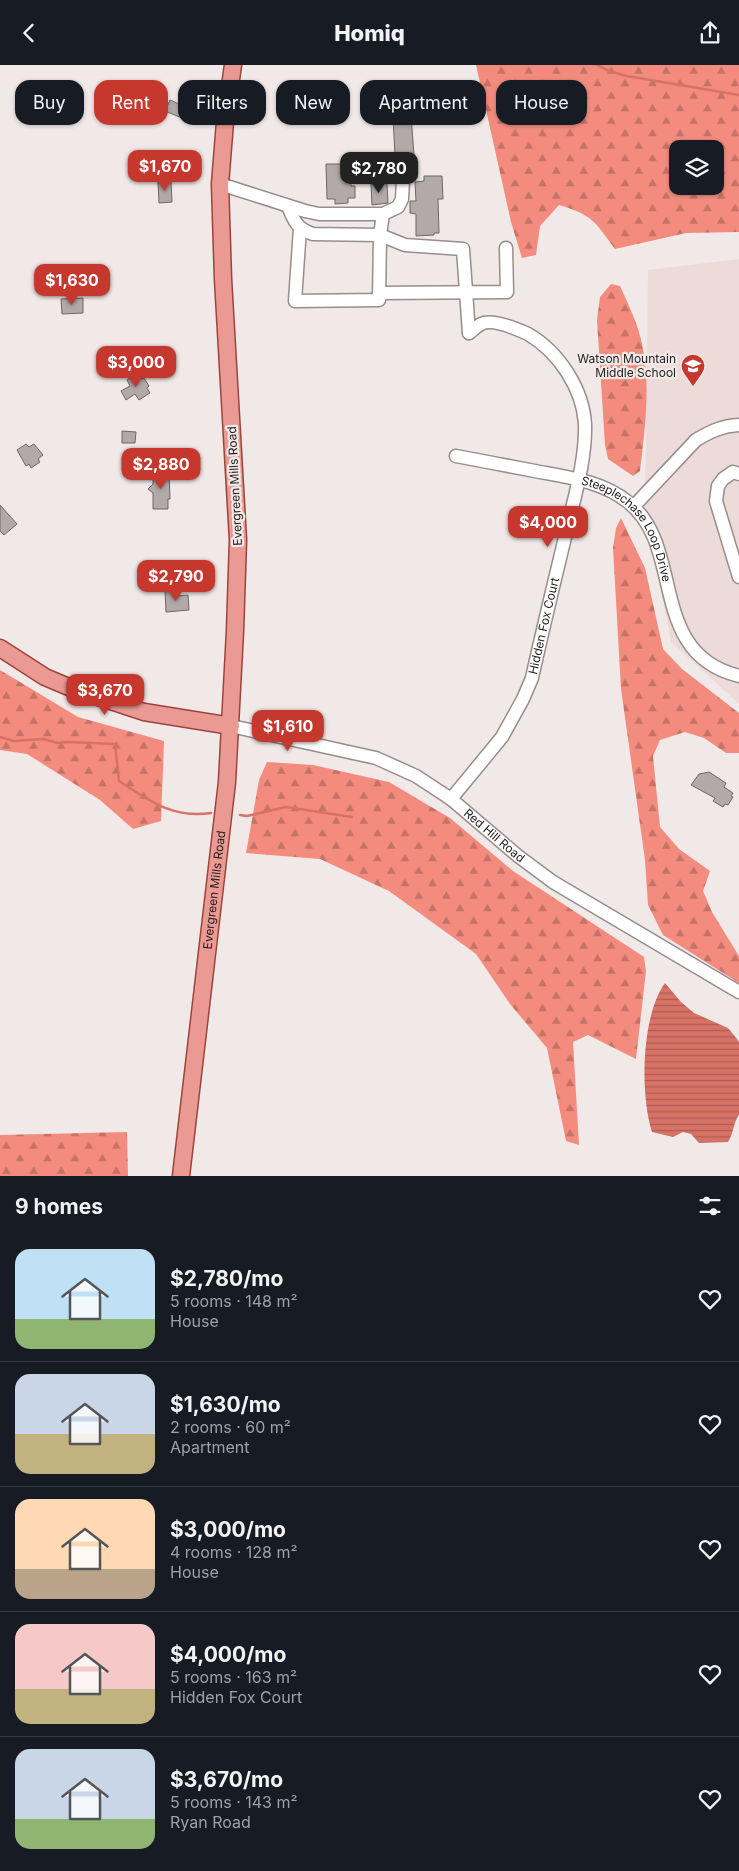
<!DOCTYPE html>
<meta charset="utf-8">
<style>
body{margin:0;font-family:Inter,sans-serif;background:#20242c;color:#f1f3f6;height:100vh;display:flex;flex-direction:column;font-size:19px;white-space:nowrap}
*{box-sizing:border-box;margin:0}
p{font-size:16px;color:#9ea1a6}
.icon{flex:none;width:28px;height:28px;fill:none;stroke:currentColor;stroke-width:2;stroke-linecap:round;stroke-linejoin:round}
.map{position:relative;height:1111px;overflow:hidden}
.side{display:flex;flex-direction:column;background:#171b24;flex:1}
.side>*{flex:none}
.hud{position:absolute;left:15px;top:15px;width:710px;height:45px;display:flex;gap:10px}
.buttons{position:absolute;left:669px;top:75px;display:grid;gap:10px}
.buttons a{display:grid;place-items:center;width:55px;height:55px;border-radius:10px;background:#171b24;box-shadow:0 1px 4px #0004;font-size:25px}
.price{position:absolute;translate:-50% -42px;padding:0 11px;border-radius:10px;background:#c6382e;color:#fff;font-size:16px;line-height:32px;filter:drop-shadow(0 1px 2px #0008)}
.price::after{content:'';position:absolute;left:50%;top:30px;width:15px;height:11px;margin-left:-8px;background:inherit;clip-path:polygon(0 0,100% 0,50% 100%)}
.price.selected{background:#222;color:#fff}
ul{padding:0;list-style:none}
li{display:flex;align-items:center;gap:15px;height:125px;padding:0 15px}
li+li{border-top:1px solid #363941}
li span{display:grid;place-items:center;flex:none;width:140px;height:100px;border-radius:15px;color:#555}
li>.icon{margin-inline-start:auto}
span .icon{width:60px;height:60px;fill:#fffc;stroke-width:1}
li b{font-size:21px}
h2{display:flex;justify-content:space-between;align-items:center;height:60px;padding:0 15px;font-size:21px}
.pill{padding:0 18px;border-radius:15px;background:#171b24;box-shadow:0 1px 4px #0004;font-size:18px;line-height:45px}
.pill.selected{background:#c6382e;color:#fff}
header{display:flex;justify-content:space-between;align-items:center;height:65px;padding:0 15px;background:#171b24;font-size:22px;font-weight:800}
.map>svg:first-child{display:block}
.built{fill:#eddbd9}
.forest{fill:url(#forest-firs);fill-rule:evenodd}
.water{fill:url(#water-rules)}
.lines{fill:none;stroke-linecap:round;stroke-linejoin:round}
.stream{stroke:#d77265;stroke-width:2.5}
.building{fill:#b2aaa9;stroke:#6e6766}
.minor-casing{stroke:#958e8c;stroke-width:15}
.major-casing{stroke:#9c443c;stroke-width:19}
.minor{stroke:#fff;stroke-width:12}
.major{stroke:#ea9a92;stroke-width:16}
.labels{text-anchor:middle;stroke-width:4.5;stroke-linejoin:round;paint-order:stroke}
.poi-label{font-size:12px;fill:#252221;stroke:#f1e9e7;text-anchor:end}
.street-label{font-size:12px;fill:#252221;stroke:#f1e9e7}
</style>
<header><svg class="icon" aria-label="back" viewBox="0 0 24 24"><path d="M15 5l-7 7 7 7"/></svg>Homiq<svg class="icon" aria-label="share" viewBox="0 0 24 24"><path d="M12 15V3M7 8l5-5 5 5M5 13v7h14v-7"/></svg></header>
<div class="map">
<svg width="739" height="1111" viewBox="0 0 739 1111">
<defs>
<pattern id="forest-firs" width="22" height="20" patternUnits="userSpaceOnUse" patternTransform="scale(1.25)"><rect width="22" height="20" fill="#f38c7e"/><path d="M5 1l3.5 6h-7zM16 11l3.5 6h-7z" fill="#c57267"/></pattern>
<pattern id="water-rules" width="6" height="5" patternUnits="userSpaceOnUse" patternTransform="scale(1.25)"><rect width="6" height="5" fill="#d77265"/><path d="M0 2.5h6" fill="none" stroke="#ae5d53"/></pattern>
</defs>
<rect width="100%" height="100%" fill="#f1e9e7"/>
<path class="built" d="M739 194V639L671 577 645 439 648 205Z"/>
<path class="forest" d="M476 0H739V167L686 168 615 184C595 157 593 150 559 140L540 161 536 190 522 193 511 157ZM678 84H715V121H678Z
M611 219 620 221C628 239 638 259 642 279 651 321 645 364 640 406L633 411 608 394 605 380 597 255 600 232Z
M621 453 645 503 663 584 682 604 739 648V688H726L704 673 685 667 660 675 653 691 660 762 679 784 710 806 703 826 712 847 739 891V918L663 870 648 840 645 795 621 624 613 483 616 463Z
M0 605 78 652 164 676 161 756 133 764 100 735 27 689 0 685Z
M267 697 313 700 389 717 450 753 513 806 644 892 646 906 636 994 588 970 573 977 579 1080 566 1076 547 983 510 939 476 889 389 826 320 794 246 788 259 715Z
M127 1067 128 1111H0V1070Z"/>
<path class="water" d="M665 918 681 937 694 948 728 963 737 974 739 977V1050C733 1058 734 1068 728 1077L699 1078 691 1069 683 1067 673 1072 652 1067C640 1030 641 951 665 918Z"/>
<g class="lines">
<path class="stream" d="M597 0 609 6 627 11 739 30
M0 672 14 676 43 674 58 678 67 677 115 679 119 716C149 735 172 754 211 748
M240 750 247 751 286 742 352 752"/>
</g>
<path class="building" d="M141 22 149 25 146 33 138 30Z
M170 35 186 42 182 53 165 46Z
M411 50 414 90 395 91 393 51Z
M326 99H347V105H350L351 121H355V133H348V138L335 139V134H327Z
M424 111H442L443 134H438L439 168H434V170L416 171V149L410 148V136H416L415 117 424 116Z
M171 116 172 137 159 138 158 117Z
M387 118 388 138 372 140 371 119Z
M83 233V248L62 249 61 234Z
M137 308 141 314 144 313 149 321 147 323 150 328 139 335 135 329 126 335 121 326 130 321 127 315Z
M122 366 136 367 135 378H122Z
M26 379 29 382 34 379 43 390 38 394 40 397 31 403 29 399 26 401 17 385Z
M153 406H169L170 434H168V444H153V428L148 424 153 419Z
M0 440 17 459 4 470 0 466Z
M165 525H174L175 531 188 530 189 545 166 547Z
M709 707 726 718 724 722 733 728 731 731 733 732 728 740 725 739 723 742 713 736 715 733 691 720 699 709Z"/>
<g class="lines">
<defs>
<g id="minor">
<path d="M220 119 305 146 319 149H383L398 142 402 134 403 114"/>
<path d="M288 141C294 156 297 164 313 169L380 170 383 149"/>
<path d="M300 163 295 236 379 235 380 170 405 180 463 184 469 268"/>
<path d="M379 228 507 227 506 183"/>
<path id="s1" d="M456 391C482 396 509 401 535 406 567 412 602 416 628 437 686 482 646 588 739 611"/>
<path d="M739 409 733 407 723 414 718 421 716 436 739 512"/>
<path d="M634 441 696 375C711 366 722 361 739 360"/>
<path id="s2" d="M231 661 376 693 416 711 451 734 518 791 553 817 739 927"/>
<path id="s3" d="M451 734 502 672 523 634 532 613C543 563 555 514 567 464 575 430 586 394 585 359 583 324 559 287 528 269 517 264 492 253 481 259 477 261 473 265 469 268"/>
</g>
<g id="major">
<path d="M0 583 45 612 71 623 144 647 231 661"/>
<path id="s4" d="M181 1111 227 717 235 566 238 475 223 214 220 119 225 57 233 0"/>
</g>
</defs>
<use href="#minor" class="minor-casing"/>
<use href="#major" class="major-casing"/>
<use href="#minor" class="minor"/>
<use href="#major" class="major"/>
</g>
<defs>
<symbol id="school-pin" viewBox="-11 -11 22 30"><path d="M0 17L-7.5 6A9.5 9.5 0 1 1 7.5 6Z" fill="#c6382e" stroke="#f1e9e7"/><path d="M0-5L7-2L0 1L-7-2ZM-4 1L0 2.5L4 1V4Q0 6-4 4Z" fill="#fff"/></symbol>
</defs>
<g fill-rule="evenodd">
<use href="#school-pin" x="679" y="287" width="28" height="38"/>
</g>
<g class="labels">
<g class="poi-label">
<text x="676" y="298">Watson Mountain<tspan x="676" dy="14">Middle School</tspan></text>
</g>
<g class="street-label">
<text transform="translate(235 421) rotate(-93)" y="4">Evergreen Mills Road</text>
<text dy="4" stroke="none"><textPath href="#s1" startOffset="199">Steeplechase Loop Drive</textPath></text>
<text dy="4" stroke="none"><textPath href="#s3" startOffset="200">Hidden Fox Court</textPath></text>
<text dy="4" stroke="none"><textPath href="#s2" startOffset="291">Red Hill Road</textPath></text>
<text dy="4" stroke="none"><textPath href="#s4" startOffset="288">Evergreen Mills Road</textPath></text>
</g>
</g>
</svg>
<div class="buttons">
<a><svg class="icon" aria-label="layers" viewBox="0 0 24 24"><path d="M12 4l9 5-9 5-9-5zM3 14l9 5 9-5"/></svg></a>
</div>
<b class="price" style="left:165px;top:127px">$1,670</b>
<b class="price selected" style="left:379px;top:129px">$2,780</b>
<b class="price" style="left:72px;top:241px">$1,630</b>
<b class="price" style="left:136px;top:323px">$3,000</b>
<b class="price" style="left:161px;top:425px">$2,880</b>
<b class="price" style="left:548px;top:483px">$4,000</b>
<b class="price" style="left:176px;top:537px">$2,790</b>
<b class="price" style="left:105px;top:651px">$3,670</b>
<b class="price" style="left:288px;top:687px">$1,610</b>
<div class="hud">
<a class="pill">Buy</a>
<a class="pill selected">Rent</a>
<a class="pill">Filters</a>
<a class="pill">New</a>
<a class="pill">Apartment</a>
<a class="pill">House</a>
</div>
</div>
<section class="side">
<h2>9 homes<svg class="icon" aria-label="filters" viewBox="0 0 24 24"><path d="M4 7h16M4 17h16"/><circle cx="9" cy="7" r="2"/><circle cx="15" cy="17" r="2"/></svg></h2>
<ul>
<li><span style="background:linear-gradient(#bfe0f5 70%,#8fb573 0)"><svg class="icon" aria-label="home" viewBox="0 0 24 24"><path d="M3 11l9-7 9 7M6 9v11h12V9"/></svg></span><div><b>$2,780/mo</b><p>5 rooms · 148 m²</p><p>House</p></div><svg class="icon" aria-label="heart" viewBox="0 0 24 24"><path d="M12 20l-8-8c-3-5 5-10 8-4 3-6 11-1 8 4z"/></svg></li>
<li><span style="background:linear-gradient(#c9d6e8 60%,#c2b280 0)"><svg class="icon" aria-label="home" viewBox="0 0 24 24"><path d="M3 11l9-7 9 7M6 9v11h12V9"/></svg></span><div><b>$1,630/mo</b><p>2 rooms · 60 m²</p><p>Apartment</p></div><svg class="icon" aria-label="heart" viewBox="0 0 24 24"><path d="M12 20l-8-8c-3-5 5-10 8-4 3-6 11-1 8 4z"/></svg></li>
<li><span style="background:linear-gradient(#ffd9b3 70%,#b9a48a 0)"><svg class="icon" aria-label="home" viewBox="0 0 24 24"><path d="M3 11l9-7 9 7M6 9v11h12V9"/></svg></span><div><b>$3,000/mo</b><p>4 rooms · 128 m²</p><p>House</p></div><svg class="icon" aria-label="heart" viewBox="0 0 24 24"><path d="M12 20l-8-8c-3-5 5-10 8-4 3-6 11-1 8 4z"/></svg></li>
<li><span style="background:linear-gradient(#f6c9c9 65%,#c2b280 0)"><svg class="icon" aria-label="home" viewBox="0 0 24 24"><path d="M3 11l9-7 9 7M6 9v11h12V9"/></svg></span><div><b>$4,000/mo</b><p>5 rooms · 163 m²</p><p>Hidden Fox Court</p></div><svg class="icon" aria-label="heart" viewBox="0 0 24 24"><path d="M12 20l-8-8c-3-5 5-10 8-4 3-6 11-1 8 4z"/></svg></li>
<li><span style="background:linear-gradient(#c9d6e8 70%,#8fb573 0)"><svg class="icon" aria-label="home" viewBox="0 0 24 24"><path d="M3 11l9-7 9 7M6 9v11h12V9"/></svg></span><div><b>$3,670/mo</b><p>5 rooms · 143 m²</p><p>Ryan Road</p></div><svg class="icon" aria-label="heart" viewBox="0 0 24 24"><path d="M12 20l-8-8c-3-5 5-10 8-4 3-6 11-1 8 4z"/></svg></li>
</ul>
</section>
